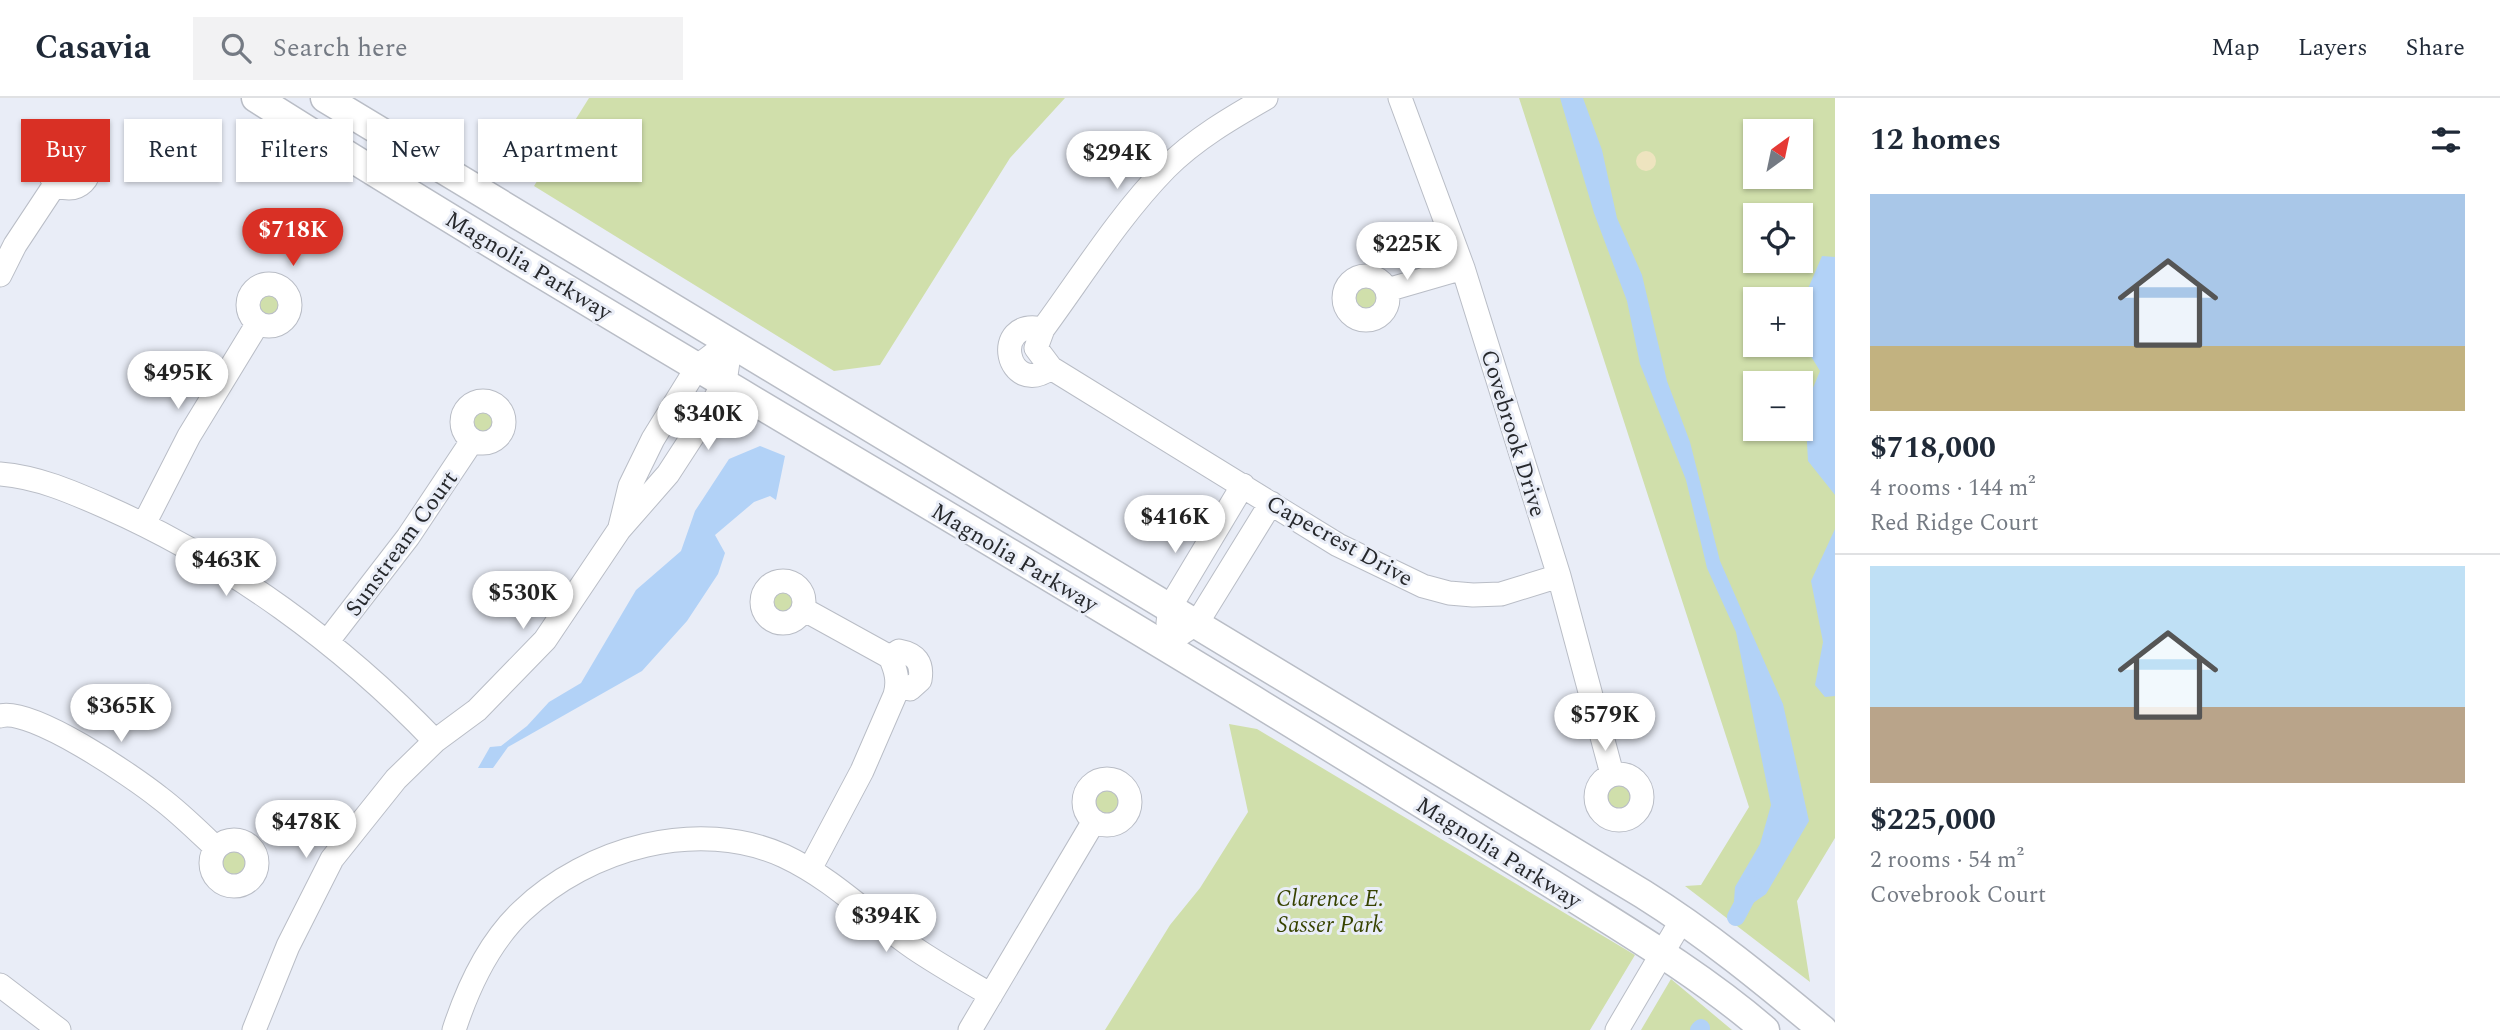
<!DOCTYPE html>
<meta charset="utf-8">
<style>
body{margin:0;font-family:Spectral,serif;background:#f2f2f3;color:#1f2937;height:100vh;display:flex;flex-direction:column;font-size:26px;white-space:nowrap}
*{box-sizing:border-box;margin:0}
p{font-size:23px;color:#747a83}
.icon{flex:none;width:38px;height:38px;fill:none;stroke:currentColor;stroke-width:2;stroke-linecap:round;stroke-linejoin:round}
.map{position:relative;flex:1;overflow:hidden}
.side{display:flex;flex-direction:column;background:#fff;width:665px}
.side>*{flex:none}
.top-card{position:absolute;left:21px;top:21px;width:665px;height:63px;display:flex;gap:14px}
.needle{width:46px;rotate:33deg}
.buttons{position:absolute;left:1743px;top:21px;display:grid;gap:14px}
.buttons a{display:grid;place-items:center;width:70px;height:70px;border-radius:0px;background:#fff;box-shadow:0 2px 5px #0004;font-size:35px}
.price{position:absolute;translate:-50% -60px;padding:0 16px;border-radius:24px;background:#fff;color:#222;font-size:23px;line-height:46px;filter:drop-shadow(0 2px 4px #0008)}
.price::after{content:'';position:absolute;left:50%;top:42px;width:21px;height:16px;margin-left:-10px;background:inherit;clip-path:polygon(0 0,100% 0,50% 100%)}
.price.current{background:#d93025;color:#fff}
ul{padding:0;list-style:none}
li{display:grid;align-content:center;gap:14px;height:371px;padding:0 35px}
li+li{border-top:2px solid #e0e1e3}
li span{display:grid;place-items:center;height:217px;border-radius:0px;color:#555}
li>.icon{margin-inline-start:auto}
span .icon{width:126px;height:126px;fill:#fffc;stroke-width:1}
li b{font-size:30px}
h2{display:flex;justify-content:space-between;align-items:center;height:84px;padding:0 35px;font-size:30px}
.tag{padding:0 24px;border-radius:0px;background:#fff;box-shadow:0 2px 5px #0004;font-size:24px;line-height:63px}
.tag.current{background:#d93025;color:#fff}
header{display:flex;align-items:center;gap:42px;box-sizing:border-box;height:98px;padding:0 35px;background:#fff;border-bottom:2px solid #e0e1e3}
header strong{font-size:33px}
nav{display:flex;gap:38px;margin-inline-start:auto;font-size:24px}
.search{width:490px;height:63px;background:#f2f2f3;display:flex;align-items:center;gap:18px;box-sizing:border-box;padding:0 24px;border-radius:0px;color:#747a83;font-size:26px}
main{display:flex;flex:1;min-height:0}
.map>svg:first-child{display:block}
.green{fill:#d0dfab;fill-rule:evenodd}
.sand{fill:#eee4bf}
.water{fill:#b2d2f7}
.lines{fill:none;stroke-linecap:round;stroke-linejoin:round}
.canal{stroke:#b2d2f7;stroke-width:18}
.minor-casing{stroke:#b9bdc6;stroke-width:25}
.major-casing{stroke:#b9bdc6;stroke-width:31}
.minor{stroke:#fff;stroke-width:23}
.major{stroke:#fff;stroke-width:28}
.labels{text-anchor:middle;stroke-width:6;stroke-linejoin:round;paint-order:stroke}
.street-label{font-size:23px;fill:#27292d;stroke:#e9edf7}
.park-label{font-size:23px;font-style:italic;fill:#374300;stroke:#e9edf7}
</style>
<header>
<strong>Casavia</strong>
<div class="search"><svg class="icon" aria-label="search" viewBox="0 0 24 24"><circle cx="10" cy="10" r="6"/><path d="M15 15l6 6"/></svg>Search here</div>
<nav><a>Map</a><a>Layers</a><a>Share</a></nav>
</header>
<main>
<div class="map">
<svg width="1835" height="932" viewBox="0 0 1835 932">
<rect width="100%" height="100%" fill="#e9edf7"/>
<path class="green" d="M589 0H1065L1010 60 880 267 834 273 534 88Z
M1519 0H1835V740L1797 803 1810 884 1685 788 1701 787 1749 709ZM1755 33H1801V79H1755ZM1755 117H1801V163H1755ZM1755 201H1801V247H1755ZM1755 285H1801V331H1755Z
M56 70a13 13 0 1 1 26 0a13 13 0 1 1-26 0Z
M1349 202a20 20 0 1 1 40 0a20 20 0 1 1-40 0Z
M257 206a13 13 0 1 1 26 0a13 13 0 1 1-26 0Z
M469 324a13 13 0 1 1 26 0a13 13 0 1 1-26 0Z
M769 503a13 13 0 1 1 26 0a13 13 0 1 1-26 0Z
M1229 626 1257 631 1635 857 1590 932H1105L1170 827 1200 790 1248 714Z
M1597 699a20 20 0 1 1 40 0a20 20 0 1 1-40 0Z
M1094 704a13 13 0 1 1 26 0a13 13 0 1 1-26 0Z
M221 765a13 13 0 1 1 26 0a13 13 0 1 1-26 0Z
M1671 881 1732 932H1641Z"/>
<path class="sand" d="M1636 63a10 10 0 1 1 20 0a10 10 0 1 1-20 0Z"/>
<path class="water" d="M1560 0H1583L1602 52 1617 120 1642 177 1667 283 1690 344 1720 463 1783 606 1809 723 1766 796 1746 810 1734 803 1735 789 1760 746 1771 707 1736 534 1707 470 1686 382 1640 266 1627 203 1594 115Z
M1822 158 1835 159V397L1808 363 1805 309 1820 273 1801 242V207Z
M760 348 785 358 776 402 770 398 754 404 715 437 725 455 718 476 687 523 642 573 508 649 493 670H478L490 649 501 648 527 628 549 604 581 585 636 492 681 453 695 413 729 361Z
M1835 431V598L1825 599 1815 587 1823 544 1811 483Z"/>
<g class="lines">
<path class="canal" d="M1736 819 1753 787
M1699 932 1701 930"/>
<defs>
<path id="minor" d="M1266 0C1231 20 1195 41 1166 70 1119 118 1082 178 1043 231L1036 250 1051 270 1338 447 1423 488 1449 495 1473 497 1501 496 1559 478
M1400 0 1463 170 1559 478 1612 676
M49 70a20 20 0 1 1 40 0a20 20 0 1 1-40 0Z
M0 177 15 147 56 85
M1344 200a22 22 0 1 1 44 0a22 22 0 1 1-44 0Z
M248 207a21 21 0 1 1 42 0a21 21 0 1 1-42 0Z
M1387 192 1463 170
M1043 231C989 219 1007 302 1051 270
M462 324a21 21 0 1 1 42 0a21 21 0 1 1-42 0Z
M0 376C38 379 72 394 106 409 230 464 342 546 435 643
M144 426 189 338 258 225
M620 429 630 388 653 341 698 268 731 243
M762 504a21 21 0 1 1 42 0a21 21 0 1 1-42 0Z
M803 511 890 559C896 572 899 583 895 597L862 673 810 771
M1168 525 1170 509 1243 387
M327 544 408 439 472 343
M1164 547 1197 525 1271 405
M890 559 899 553C916 556 923 565 920 582L910 591 897 589
M0 618C30 608 134 679 160 700 180 715 198 733 216 750
M1596 699a23 23 0 1 1 46 0a23 23 0 1 1-46 0Z
M1084 704a23 23 0 1 1 46 0a23 23 0 1 1-46 0Z
M211 765a23 23 0 1 1 46 0a23 23 0 1 1-46 0Z
M0 887 59 932
M254 932 288 848 332 761 396 681 435 643 477 612 545 542 619 432 668 376 694 336 725 284 731 243
M454 932C468 889 488 845 522 813 588 750 698 719 784 758 835 782 869 819 914 850 939 867 966 882 991 897
M970 932 1094 723
M1617 932 1683 820"/>
<path id="major" d="M256 0C603 219 960 421 1309 636 1390 686 1471 736 1552 786 1625 832 1700 876 1765 932
M325 0 1643 796C1707 836 1765 884 1823 932"/>
</defs>
<use href="#minor" class="minor-casing"/>
<use href="#major" class="major-casing"/>
<use href="#minor" class="minor"/>
<use href="#major" class="major"/>
</g>
<g class="labels">
<g class="street-label">
<text transform="translate(529 167) rotate(31)" y="8">Magnolia Parkway</text>
<text transform="translate(1514 335) rotate(73)" y="8">Covebrook Drive</text>
<text transform="translate(1340 442) rotate(29)" y="8">Capecrest Drive</text>
<text transform="translate(401 445) rotate(-54)" y="8">Sunstream Court</text>
<text transform="translate(1015 459) rotate(31)" y="8">Magnolia Parkway</text>
<text transform="translate(1499 754) rotate(32)" y="8">Magnolia Parkway</text>
</g>
<g class="park-label">
<text x="1330" y="808">Clarence E.<tspan x="1330" dy="26">Sasser Park</tspan></text>
</g>
</g>
</svg>
<div class="buttons">
<a><svg class="needle" viewBox="-14 -14 28 28"><path d="M0-13l5 13h-10z" fill="#e53935"/><path d="M0 13l5-13h-10z" fill="#747a83"/></svg></a>
<a><svg class="icon" aria-label="locate" viewBox="0 0 24 24"><circle cx="12" cy="12" r="6"/><path d="M12 2v4M12 18v4M2 12h4M18 12h4"/></svg></a>
<a>+</a>
<a>−</a>
</div>
<b class="price" style="left:1117px;top:93px">$294K</b>
<b class="price current" style="left:293px;top:170px">$718K</b>
<b class="price" style="left:1407px;top:184px">$225K</b>
<b class="price" style="left:178px;top:313px">$495K</b>
<b class="price" style="left:708px;top:354px">$340K</b>
<b class="price" style="left:1175px;top:457px">$416K</b>
<b class="price" style="left:226px;top:500px">$463K</b>
<b class="price" style="left:523px;top:533px">$530K</b>
<b class="price" style="left:121px;top:646px">$365K</b>
<b class="price" style="left:1605px;top:655px">$579K</b>
<b class="price" style="left:306px;top:762px">$478K</b>
<b class="price" style="left:886px;top:856px">$394K</b>
<div class="top-card">
<a class="tag current">Buy</a>
<a class="tag">Rent</a>
<a class="tag">Filters</a>
<a class="tag">New</a>
<a class="tag">Apartment</a>
</div>
</div>
<section class="side">
<h2>12 homes<svg class="icon" aria-label="filters" viewBox="0 0 24 24"><path d="M4 7h16M4 17h16"/><circle cx="9" cy="7" r="2"/><circle cx="15" cy="17" r="2"/></svg></h2>
<ul>
<li><span style="background:linear-gradient(#a9c7e8 70%,#c2b280 0)"><svg class="icon" aria-label="home" viewBox="0 0 24 24"><path d="M3 11l9-7 9 7M6 9v11h12V9"/></svg></span><div><b>$718,000</b><p>4 rooms · 144 m²</p><p>Red Ridge Court</p></div></li>
<li><span style="background:linear-gradient(#bfe0f5 65%,#b9a48a 0)"><svg class="icon" aria-label="home" viewBox="0 0 24 24"><path d="M3 11l9-7 9 7M6 9v11h12V9"/></svg></span><div><b>$225,000</b><p>2 rooms · 54 m²</p><p>Covebrook Court</p></div></li>
</ul>
</section>
</main>
